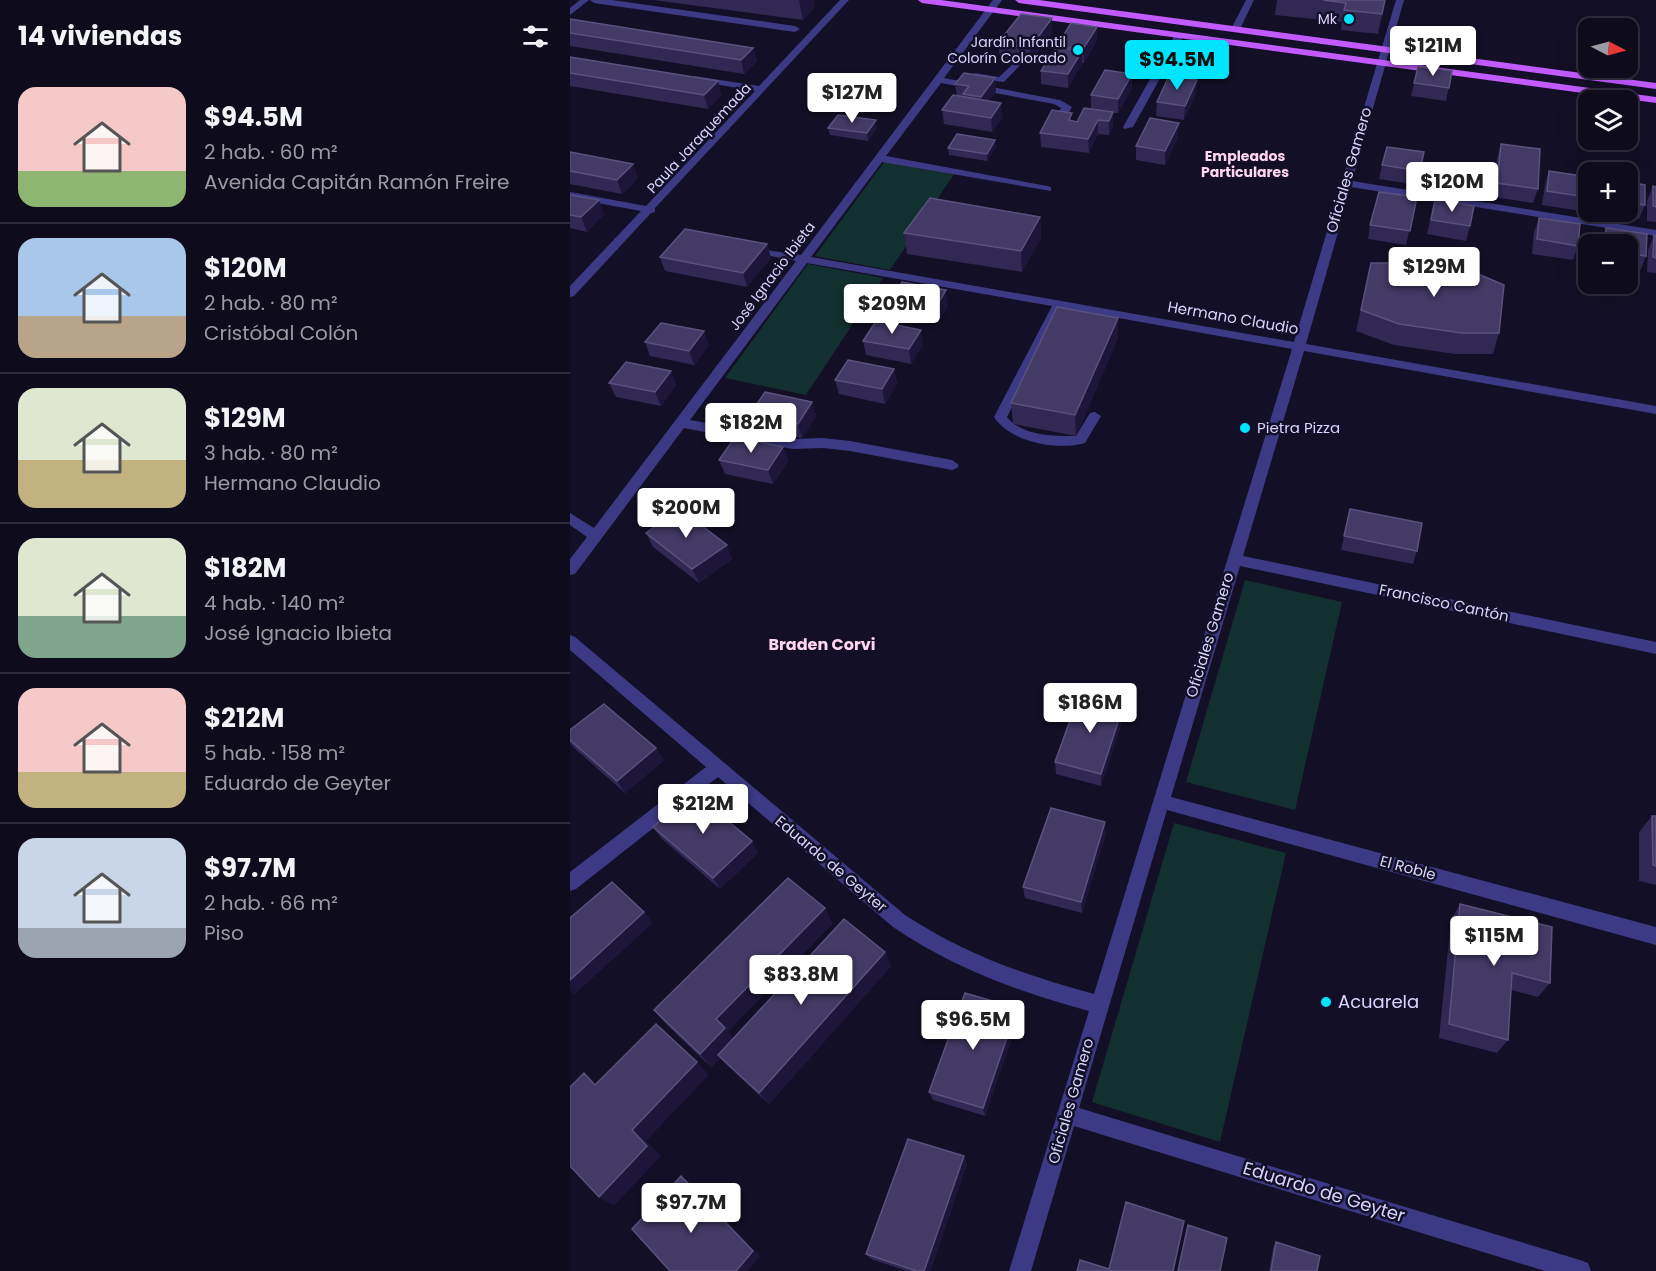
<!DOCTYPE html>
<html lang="es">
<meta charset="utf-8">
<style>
body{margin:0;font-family:Poppins,sans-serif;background:#1c1929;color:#f1f3f6;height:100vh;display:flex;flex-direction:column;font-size:22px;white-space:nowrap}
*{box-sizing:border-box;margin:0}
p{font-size:20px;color:#9b9ba3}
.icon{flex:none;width:33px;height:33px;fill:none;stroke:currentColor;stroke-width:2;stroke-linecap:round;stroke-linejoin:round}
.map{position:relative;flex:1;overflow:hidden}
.details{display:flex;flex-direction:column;background:#0e0b1c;width:570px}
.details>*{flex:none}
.needle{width:39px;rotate:96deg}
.buttons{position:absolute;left:1008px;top:18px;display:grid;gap:12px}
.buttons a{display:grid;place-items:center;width:60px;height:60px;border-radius:12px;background:#0e0b1c;box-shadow:0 6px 24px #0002,0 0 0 2px #2e2b3b;font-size:30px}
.price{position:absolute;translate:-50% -51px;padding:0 14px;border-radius:6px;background:#fff;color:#222;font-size:20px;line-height:39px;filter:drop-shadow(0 2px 3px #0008)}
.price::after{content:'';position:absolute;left:50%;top:36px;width:18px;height:14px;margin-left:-9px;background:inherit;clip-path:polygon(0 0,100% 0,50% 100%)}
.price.selected{background:#00e5ff;color:#111}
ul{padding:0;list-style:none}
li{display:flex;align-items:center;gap:18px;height:150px;padding:0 18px}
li+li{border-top:2px solid #2e2b3b}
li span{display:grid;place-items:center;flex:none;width:168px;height:120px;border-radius:18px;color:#555}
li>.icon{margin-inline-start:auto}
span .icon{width:72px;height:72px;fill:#fffc;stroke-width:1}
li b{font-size:26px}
h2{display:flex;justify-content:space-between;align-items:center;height:72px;padding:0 18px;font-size:26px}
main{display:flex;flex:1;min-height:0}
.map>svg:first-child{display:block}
.green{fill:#12302f}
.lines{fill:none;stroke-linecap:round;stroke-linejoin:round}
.minor{fill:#3d3a85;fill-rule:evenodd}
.major{fill:#c25bff;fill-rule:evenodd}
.wall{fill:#312854}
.shaded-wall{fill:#1d163a}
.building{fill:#433a66;stroke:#5a527e;stroke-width:1.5}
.poi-dot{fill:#00e5ff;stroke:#130f26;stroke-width:2}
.labels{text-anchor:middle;stroke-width:5;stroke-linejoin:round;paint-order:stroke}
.far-poi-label{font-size:14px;fill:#d9d4ff;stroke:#130f26;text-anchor:end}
.far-street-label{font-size:14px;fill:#d9d4ff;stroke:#130f26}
.far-neighbourhood-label{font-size:14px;font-weight:bold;fill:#ffd6f0;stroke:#130f26}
.street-label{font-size:15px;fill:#d9d4ff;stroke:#130f26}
.poi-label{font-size:15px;fill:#d9d4ff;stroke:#130f26;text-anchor:start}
.neighbourhood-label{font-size:16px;font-weight:bold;fill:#ffd6f0;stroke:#130f26}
.near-poi-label{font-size:18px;fill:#d9d4ff;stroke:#130f26;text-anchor:start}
.near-street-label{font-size:18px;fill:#d9d4ff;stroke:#130f26}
</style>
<main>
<section class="details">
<h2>14 viviendas<svg class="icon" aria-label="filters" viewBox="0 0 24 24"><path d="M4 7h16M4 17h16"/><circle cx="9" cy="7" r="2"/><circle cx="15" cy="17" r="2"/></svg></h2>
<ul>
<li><span style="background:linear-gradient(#f6c9c9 70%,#8fb573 0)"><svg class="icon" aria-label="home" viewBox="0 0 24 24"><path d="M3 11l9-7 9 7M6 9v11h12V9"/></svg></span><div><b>$94.5M</b><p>2 hab. · 60 m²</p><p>Avenida Capitán Ramón Freire</p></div></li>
<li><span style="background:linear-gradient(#a9c7e8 65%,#b9a48a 0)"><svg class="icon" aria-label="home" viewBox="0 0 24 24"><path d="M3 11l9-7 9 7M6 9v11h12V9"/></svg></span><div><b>$120M</b><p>2 hab. · 80 m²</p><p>Cristóbal Colón</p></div></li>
<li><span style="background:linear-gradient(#dfe7d0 60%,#c2b280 0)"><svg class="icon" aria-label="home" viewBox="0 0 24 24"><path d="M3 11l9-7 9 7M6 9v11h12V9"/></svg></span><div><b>$129M</b><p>3 hab. · 80 m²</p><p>Hermano Claudio</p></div></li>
<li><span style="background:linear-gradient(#dfe7d0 65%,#7fa58c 0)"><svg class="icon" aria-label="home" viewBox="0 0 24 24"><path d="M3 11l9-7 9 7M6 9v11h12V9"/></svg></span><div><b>$182M</b><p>4 hab. · 140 m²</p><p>José Ignacio Ibieta</p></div></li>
<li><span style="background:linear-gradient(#f6c9c9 70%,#c2b280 0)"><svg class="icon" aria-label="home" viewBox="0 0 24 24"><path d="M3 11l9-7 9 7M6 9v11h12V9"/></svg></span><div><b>$212M</b><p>5 hab. · 158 m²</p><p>Eduardo de Geyter</p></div></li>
<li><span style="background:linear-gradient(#c9d6e8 75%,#9aa5b1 0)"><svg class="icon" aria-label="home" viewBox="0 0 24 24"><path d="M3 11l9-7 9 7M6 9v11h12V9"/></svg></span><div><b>$97.7M</b><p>2 hab. · 66 m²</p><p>Piso</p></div></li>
</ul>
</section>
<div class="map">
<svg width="1086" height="1271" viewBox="0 0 1086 1271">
<rect width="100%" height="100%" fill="#130f26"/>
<path class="green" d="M314 162 384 174 320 270 245 256Z
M238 264 313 278 236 395 155 378Z
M675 580 772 602 725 810 616 782Z
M604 823 716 853 650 1142 522 1102Z"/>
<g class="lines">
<path class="minor" d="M10 0H19L0 15V8Z
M20 0H42L225 26 230 29 225 32 24 3Z
M270 0H279L85 208V212L81 213 4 296 0 297V286L71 211 0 198V192L76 206 185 91 127 81 124 80V76L189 86Z
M423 0H432L374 78 490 100 502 107 493 123 489 124 484 121 491 108 484 104 371 83 316 156 477 186 481 187V191L312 162 241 257 724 342 826 0H834L782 181 1086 230V236L781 187 736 344 1086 406V414L734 351 673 556 1086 642V654L670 566 601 797 1086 927V945L597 810 509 1108 1010 1260 1018 1263 1021 1271H975L504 1126 461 1271H439L519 1011C449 992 383 968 323 927L148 777 6 889 0 891V872L136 767 0 650V635L5 637 335 915C396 955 455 975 524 994L722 349 493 308 437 417C451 435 480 436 501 436H506L520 413 525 412 531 416 515 443C487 451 440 442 424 417L482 306 237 263 120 420 223 439 253 438 280 441 382 460 389 465 387 468 382 470 280 451 253 448 223 449 114 428 5 574 0 575V559L17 537 0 525V513L24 528 226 261 175 251V247L231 255Z
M676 0H684L669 31H663L661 29Z
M606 33 614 35 563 127 554 129 553 127Z
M445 62 450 65 434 82 405 79 400 76 405 73 429 77Z"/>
<path class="major" d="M348 0H371L1086 97V103L352 3Z
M445 0H469L1086 83V89L449 3Z"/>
</g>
<path class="wall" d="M83 0H243L244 8 233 20Z
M707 0H815L808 34 771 30 772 22 705 15Z
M482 18V32L461 62 430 57 428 43Z
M0 19 183 48 187 61 174 74 0 46Z
M527 27V40L514 63H512L498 88 471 84V71L487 47V46Z
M0 57 148 81 151 95 138 109 0 86Z
M848 67 882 71 876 101 841 96Z
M562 74V88L548 113H543V126L539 135 528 134 519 153 471 147 470 133 507 122 521 109V95Z
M385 84 426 91 419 101 433 117 422 132 374 124 372 110 387 96Z
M626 94 614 120 586 116 587 102Z
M307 127 298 141 260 135 258 128Z
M608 137 595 165 566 160V146Z
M931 144 968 189 963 203 923 197 927 158Z
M426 147 417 161 379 155 378 148Z
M0 152 63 164 68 178 52 194 0 184Z
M854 152 847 185 809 179 812 165Z
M979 171 1016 197 1011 211 972 205 975 185Z
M1058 182 1075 205 1069 219 1029 213V212H1058Z
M1083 186 1086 187V222L1077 221V201Z
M0 195 34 214 17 232 0 228Z
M847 197 836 245 798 239 800 225Z
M865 199 900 226 896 241 857 234Z
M470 217 471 238 452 272 337 254 334 233Z
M969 218 1008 246 1003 260 962 254 964 232Z
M1036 228 1076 256 1070 271 1058 269V244H1030Z
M1084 235 1086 236V273L1077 272 1078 250Z
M197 244 201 258 177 287 95 271 90 257Z
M801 263 929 333 923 354H885L824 345 786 331Z
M321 300 378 305 367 323 324 315Z
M548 338 506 436 443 424 441 403Z
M293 341 353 344 341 364 296 355Z
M75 342 139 345 124 365 80 356Z
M324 369 327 383 315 404 269 394 265 380Z
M101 371 106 385 91 406 46 397 39 383Z
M242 402 246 416 232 438 185 428 180 414Z
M213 447 218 461 203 484 155 474 149 460Z
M780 509 847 551 843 564 771 550Z
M76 533 162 559 129 583 83 547Z
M554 716 531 786 486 774 485 762Z
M0 730 94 760 55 793 3 747 0 743Z
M1082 816H1086V885L1069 881V832Z
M83 827 188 853 150 889 91 838Z
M536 833 512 913 455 898 453 887Z
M890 904 980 983 968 997 941 990 938 1040 927 1053 869 1038 881 920Z
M255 908 262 924 158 1031 163 1038 315 952 321 966 199 1104 159 1067 150 1058 141 1067 96 1024 84 1010Z
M447 1008 449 1017 415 1116 363 1100 359 1092Z
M394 1156 397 1164 360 1271H337L301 1259 296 1254Z
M706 1242 747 1271H699L703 1248Z"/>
<path class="shaded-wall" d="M230 0H243L244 8 233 20 229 1Z
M482 18V32L461 62 460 48Z
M527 27V40L514 63 513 49Z
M183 48 187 61 174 74 171 60Z
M512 51V64L498 88V74Z
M562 74V88L548 113V99Z
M425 78 426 91 413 111 411 97Z
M627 80 626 94 614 120 615 106Z
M148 81 151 95 138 109 134 95Z
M431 103 433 117 422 132 421 118Z
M543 112V126L539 135V121Z
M306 120 307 127 298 141 297 133Z
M528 120V134L519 153 518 139Z
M609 123 608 137 595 165V151Z
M425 140 426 147 417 161V154Z
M63 164 68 178 52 194 47 180Z
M29 200 34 214 17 232 11 217Z
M470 217 471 238 452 272 451 251Z
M197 244 201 258 177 287 173 273Z
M376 290 378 305 367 323 365 309Z
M548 318V338L506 436 505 415Z
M351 330 353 344 341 364 339 349Z
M134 331 139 345 124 365 119 351Z
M324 369 327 383 315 404 312 389Z
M101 371 106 385 91 406 85 392Z
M242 402 246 416 232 438 228 424Z
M213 447 218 461 203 484 198 470Z
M157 545 162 559 129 583 122 569Z
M554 704V716L531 786V774Z
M86 748 94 760 55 793 47 781Z
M535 822 536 833 512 913 511 902Z
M182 841 188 853 150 889 143 878Z
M255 908 262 924 158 1031 166 1041 141 1067 130 1054 146 1019Z
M74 912 83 923 5 994 0 990V980Z
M315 952 321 966 199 1104 189 1093Z
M447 1008 449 1017 415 1116 413 1108Z
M127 1062 139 1075 76 1141 91 1156 44 1206 29 1197 62 1130Z
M394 1156 397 1164 360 1271H354Z
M111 1176 120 1183 190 1256 178 1271H166Z"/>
<path class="building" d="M753 0H815L812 14 774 10 776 3Z
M451 14 482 18 460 48 428 43Z
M0 19 183 48 171 60 0 33Z
M501 23 527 27 513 49 487 46Z
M486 47 512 51 498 74 471 71Z
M0 57 148 81 134 95 0 73Z
M848 67 882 71 879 88 844 83Z
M535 70 562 74 548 99 521 95Z
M394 73 425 78 411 97 393 94 399 86 385 84Z
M599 76 627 80 615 106 587 102Z
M383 95 431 103 421 118 372 110Z
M514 108 543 112 539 121 528 120 518 139 470 133 482 110 502 113 499 120 507 122Z
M268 115 306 120 297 133 258 128Z
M580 118 609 123 595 151 566 146Z
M387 134 425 140 417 154 378 148Z
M931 144 970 149 968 189 927 183Z
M817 147 854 152 850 171 812 165Z
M0 152 63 164 47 180 0 171Z
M979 171 1018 177 1016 197 977 191Z
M1058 182 1075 185V205L1058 202Z
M1083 186 1086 187V207L1083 206Z
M809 192 847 197 840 231 800 225Z
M0 195 29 200 11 217 0 215Z
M360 198 470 217 451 251 334 233Z
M865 199 904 206 900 226 861 220Z
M969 218 1010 224 1008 246 967 239Z
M1036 228 1077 234 1076 256 1058 253V244H1035Z
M115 229 197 244 173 273 90 257Z
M1084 235 1086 236V258L1083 257Z
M801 263H841L899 270 934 285 929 333H892L829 324 791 310Z
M332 282 376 290 365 309 321 300Z
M487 307 548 318 505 415 441 403Z
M306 321 351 330 339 349 293 341Z
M91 323 134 331 119 351 75 342Z
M278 360 324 369 312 389 265 380Z
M56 362 101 371 85 392 39 383Z
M195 392 242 402 228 424 180 414Z
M165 437 213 447 198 470 149 460Z
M110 509 157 545 122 569 76 533Z
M780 509 852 523 847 551 774 536Z
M510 693 554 704 531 774 485 762Z
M34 704 86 748 47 781 0 740V730Z
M123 792 182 841 143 878 83 827Z
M481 808 535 822 511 902 453 887Z
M1082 816H1086V866L1083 865Z
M218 878 255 908 146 1019 155 1028 130 1054 84 1010Z
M42 882 74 912 0 980V918Z
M890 904 982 927 980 983 942 973 938 1040 879 1024Z
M274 919 315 952 189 1093 148 1055Z
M395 993 447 1008 413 1108 359 1092Z
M86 1024 127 1062 62 1130 77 1146 29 1197 0 1166V1087L14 1073 25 1085Z
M338 1139 394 1156 354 1271H347L296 1254Z
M111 1176 183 1251 166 1271H100L62 1229Z
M556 1202 614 1221 603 1271H507L510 1260 539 1269Z
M618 1225 657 1238 650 1271H608Z
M706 1242 750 1256 747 1271H701Z"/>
<g class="poi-dot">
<circle cx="779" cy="19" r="6"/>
<circle cx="508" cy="50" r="6"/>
<circle cx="675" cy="428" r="6"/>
<circle cx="756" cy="1002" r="6"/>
</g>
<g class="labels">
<g class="far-poi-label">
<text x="767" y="24">Mk</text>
<text x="496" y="47">Jardín Infantil<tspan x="496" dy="16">Colorín Colorado</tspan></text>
</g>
<g class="far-street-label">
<text transform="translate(129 138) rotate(-47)" y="5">Paula Jaraquemada</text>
<text transform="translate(202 276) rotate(-53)" y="5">José Ignacio Ibieta</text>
</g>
<g class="far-neighbourhood-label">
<text x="675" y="161">Empleados<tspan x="675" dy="16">Particulares</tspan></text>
</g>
<g class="street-label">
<text transform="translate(779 170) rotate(-74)" y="5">Oficiales Gamero</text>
<text transform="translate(663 318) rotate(10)" y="5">Hermano Claudio</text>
<text transform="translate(874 603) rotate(12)" y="5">Francisco Cantón</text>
<text transform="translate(640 635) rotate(-73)" y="5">Oficiales Gamero</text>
<text transform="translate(261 864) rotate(40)" y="5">Eduardo de Geyter</text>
<text transform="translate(838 868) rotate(15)" y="5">El Roble</text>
<text transform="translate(501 1101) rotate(-74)" y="5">Oficiales Gamero</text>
</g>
<g class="poi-label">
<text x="687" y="433">Pietra Pizza</text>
</g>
<g class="neighbourhood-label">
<text x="252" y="650">Braden Corvi</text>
</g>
<g class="near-poi-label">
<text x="768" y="1008">Acuarela</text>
</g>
<g class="near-street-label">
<text transform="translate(754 1192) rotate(17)" y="6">Eduardo de Geyter</text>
</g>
</g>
</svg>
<div class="buttons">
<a><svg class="needle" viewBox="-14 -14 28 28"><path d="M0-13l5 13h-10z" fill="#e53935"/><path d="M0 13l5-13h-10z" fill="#9b9ba3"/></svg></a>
<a><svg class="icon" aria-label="layers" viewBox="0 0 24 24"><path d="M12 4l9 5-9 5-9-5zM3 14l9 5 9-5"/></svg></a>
<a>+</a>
<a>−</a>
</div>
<b class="price" style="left:863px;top:77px">$121M</b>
<b class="price selected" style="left:607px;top:91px">$94.5M</b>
<b class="price" style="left:282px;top:124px">$127M</b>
<b class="price" style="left:882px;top:213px">$120M</b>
<b class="price" style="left:864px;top:298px">$129M</b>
<b class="price" style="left:322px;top:335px">$209M</b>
<b class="price" style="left:181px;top:454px">$182M</b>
<b class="price" style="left:116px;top:539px">$200M</b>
<b class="price" style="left:520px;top:734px">$186M</b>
<b class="price" style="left:133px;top:835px">$212M</b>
<b class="price" style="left:924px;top:967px">$115M</b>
<b class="price" style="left:231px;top:1006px">$83.8M</b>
<b class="price" style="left:403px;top:1051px">$96.5M</b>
<b class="price" style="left:121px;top:1234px">$97.7M</b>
</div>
</main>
